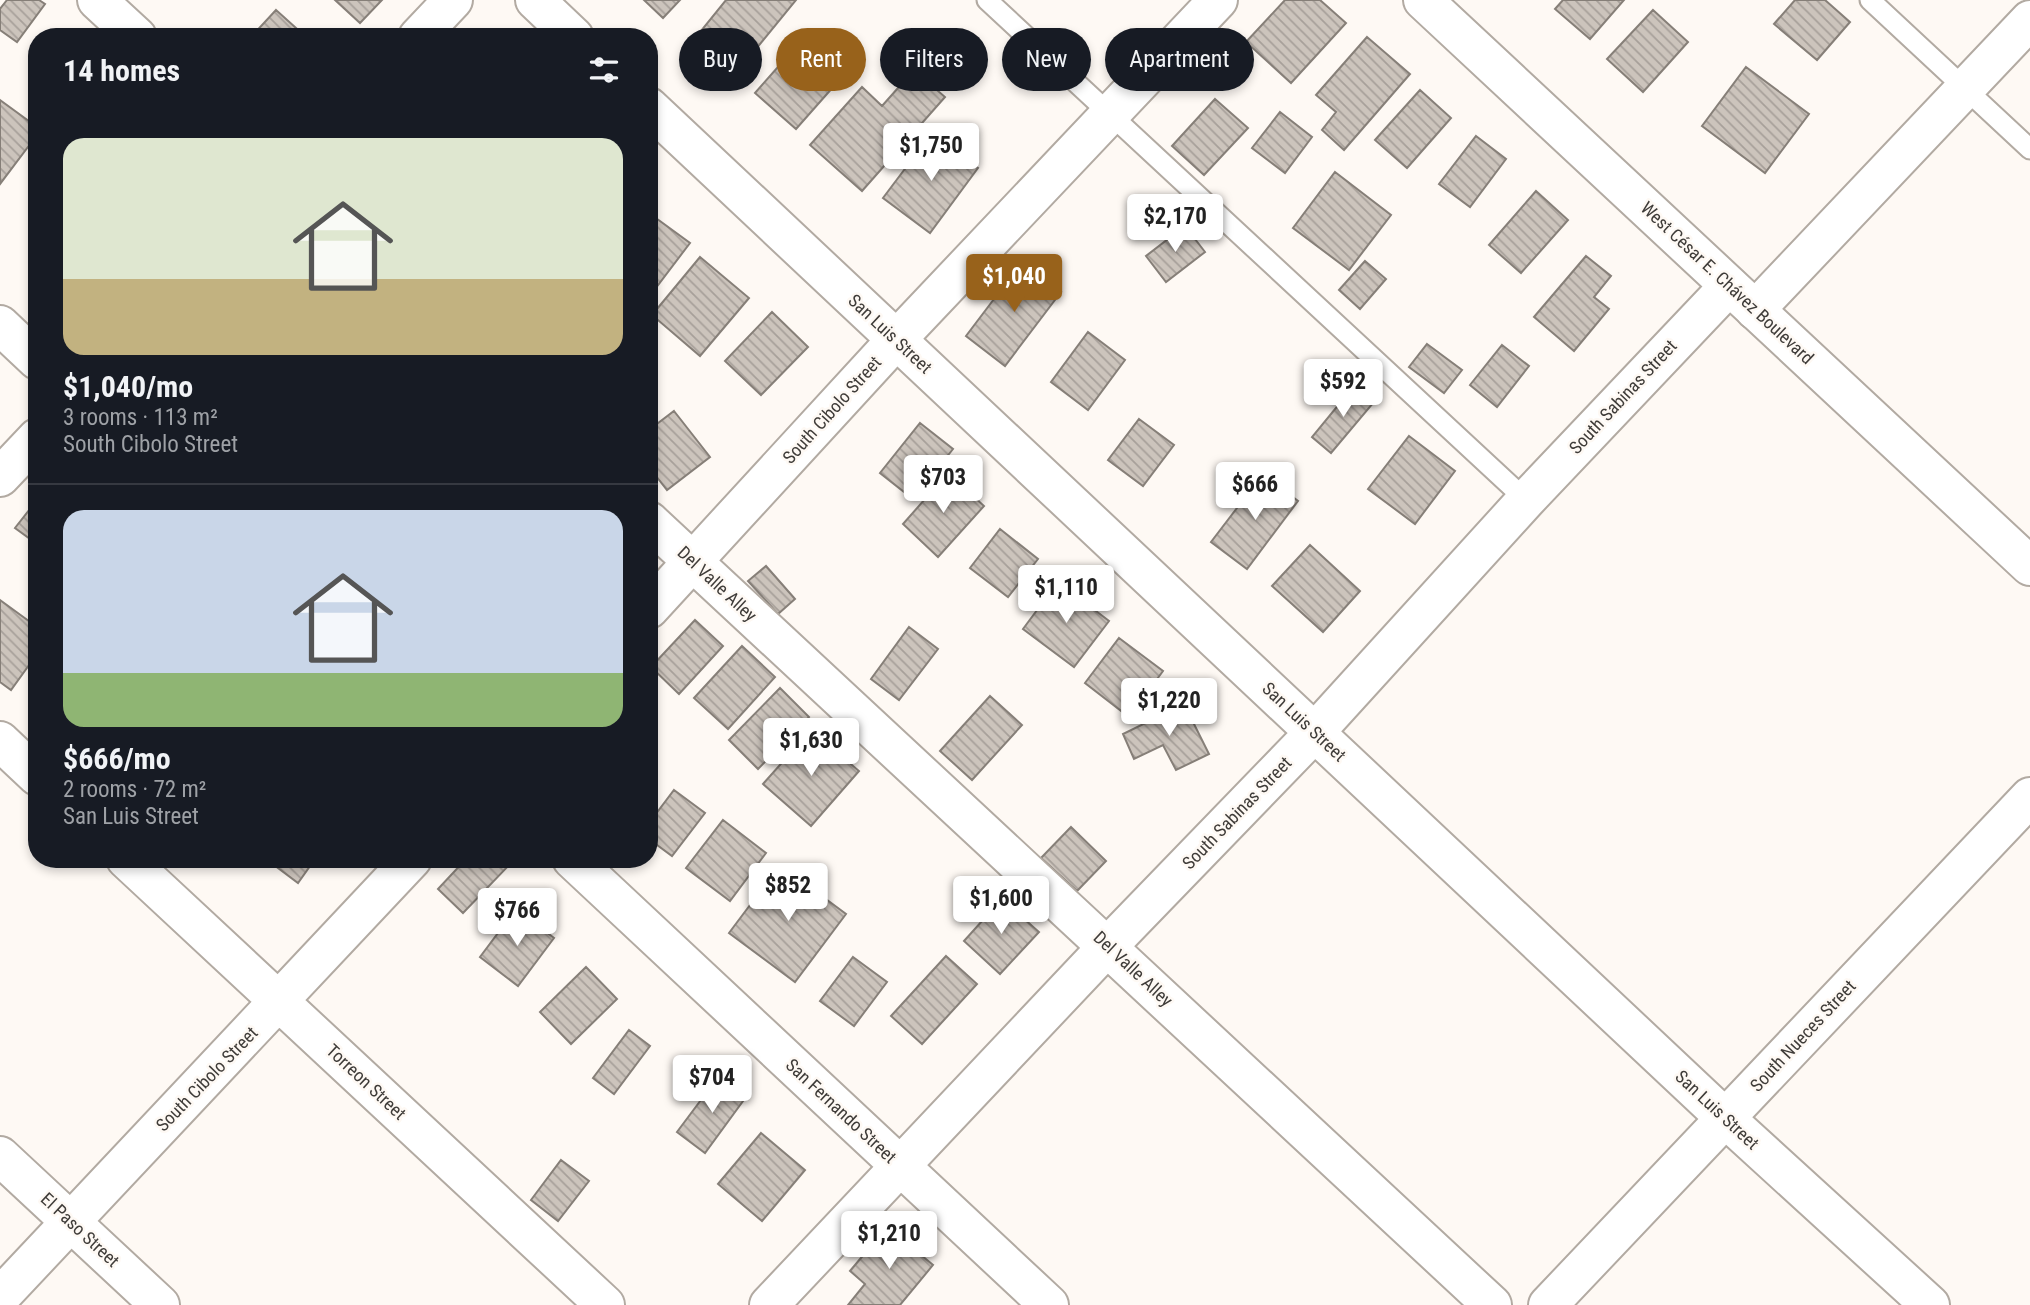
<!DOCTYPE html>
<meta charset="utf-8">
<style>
body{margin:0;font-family:"Roboto Condensed",sans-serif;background:#20242c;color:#f1f3f6;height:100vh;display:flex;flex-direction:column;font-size:26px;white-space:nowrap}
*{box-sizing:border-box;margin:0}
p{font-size:23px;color:#9ea1a6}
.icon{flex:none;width:38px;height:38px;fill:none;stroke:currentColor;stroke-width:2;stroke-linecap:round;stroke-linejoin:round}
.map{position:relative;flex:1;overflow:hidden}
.details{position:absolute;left:28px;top:28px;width:630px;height:840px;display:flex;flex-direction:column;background:#171b24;border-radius:28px;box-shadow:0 4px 10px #0003}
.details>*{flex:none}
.hud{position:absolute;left:679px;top:28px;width:665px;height:63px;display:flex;gap:14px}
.price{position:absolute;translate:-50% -60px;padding:0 16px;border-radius:7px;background:#fff;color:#222;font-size:23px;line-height:46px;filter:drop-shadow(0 2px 4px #0008)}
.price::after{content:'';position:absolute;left:50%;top:42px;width:21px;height:16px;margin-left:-10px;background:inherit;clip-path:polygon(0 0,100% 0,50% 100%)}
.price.active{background:#98621b;color:#fff}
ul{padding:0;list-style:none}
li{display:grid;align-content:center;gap:14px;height:371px;padding:0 35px}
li+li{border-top:2px solid #363941}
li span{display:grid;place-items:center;height:217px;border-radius:21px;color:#555}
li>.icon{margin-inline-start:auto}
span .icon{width:126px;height:126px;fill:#fffc;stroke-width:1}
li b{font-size:30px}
h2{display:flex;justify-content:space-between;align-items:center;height:84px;padding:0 35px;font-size:30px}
.tag{padding:0 24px;border-radius:32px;background:#171b24;box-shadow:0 4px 10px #0003;font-size:24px;line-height:63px}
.tag.active{background:#98621b;color:#fff}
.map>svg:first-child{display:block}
.building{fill:url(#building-back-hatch);stroke:#867f78;stroke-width:2}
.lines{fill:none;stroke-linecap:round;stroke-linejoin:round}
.service-casing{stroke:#b2aaa2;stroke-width:23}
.minor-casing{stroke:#b2aaa2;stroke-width:42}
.tertiary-casing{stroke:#b2aaa2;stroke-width:42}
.service{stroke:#fff;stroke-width:19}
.minor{stroke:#fff;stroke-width:38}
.tertiary{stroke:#fff;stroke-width:38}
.labels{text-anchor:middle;stroke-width:5;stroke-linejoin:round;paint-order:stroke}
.street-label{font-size:18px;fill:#3f3c39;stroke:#fef9f4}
</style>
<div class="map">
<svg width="2030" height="1305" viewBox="0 0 2030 1305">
<defs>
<pattern id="building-back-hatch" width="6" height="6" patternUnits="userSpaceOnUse" patternTransform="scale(1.75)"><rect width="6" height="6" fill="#ccc4bc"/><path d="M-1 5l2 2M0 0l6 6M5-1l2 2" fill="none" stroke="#a7a09a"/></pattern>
</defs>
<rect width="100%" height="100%" fill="#fef9f4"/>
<path class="building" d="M7 0H39L45 4 17 42 0 30V9Z
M335 0H382L360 23Z
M644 0H680L663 18Z
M726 0H796L738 71 696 37Z
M1285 0H1320L1346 23 1291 83 1246 42Z
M1563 0H1624L1590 39 1555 9Z
M1795 0H1825L1850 22 1817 60 1774 24Z
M276 10 306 37H251Z
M1653 10 1688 42 1643 92 1607 59Z
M1367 37 1410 74 1344 150 1322 130 1336 112 1316 95Z
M793 50 834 86 796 129 755 93Z
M1746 67 1809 114 1765 173 1702 126Z
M914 70 945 97 862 191 810 145 862 87 882 106Z
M1420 90 1451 118 1407 168 1375 140Z
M1215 99 1248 128 1204 175 1172 146Z
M0 100 37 127V135L0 184Z
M1280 112 1312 137 1285 173 1252 148Z
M932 133 978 168 930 233 883 198Z
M1476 136 1506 159 1470 207 1439 184Z
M1335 172 1391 215 1349 270 1293 228Z
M1536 191 1568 220 1521 273 1489 245Z
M649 213 690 243 649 297Z
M1185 226 1205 252 1166 282 1146 256Z
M1586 256 1611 276 1594 297 1609 309 1574 351 1534 317Z
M700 257 749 298 700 356 652 315Z
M1365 261 1386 279 1360 309 1339 290Z
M1022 262 1061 292 1005 366 966 336Z
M772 312 808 347 761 395 725 361Z
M1088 332 1125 360 1088 410 1051 382Z
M1427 344 1462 370 1444 393 1409 367Z
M1502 345 1529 366 1497 407 1470 385Z
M1354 386 1374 402 1331 453 1312 437Z
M674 411 710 457 667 490 649 467V430Z
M1139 419 1174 445 1143 486 1108 460Z
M920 423 953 449 913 499 880 473Z
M1409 436 1455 471 1415 524 1368 489Z
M948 473 984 506 938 557 903 524Z
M1263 474 1298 501 1247 569 1211 542Z
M37 500V544L15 528Z
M1000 529 1038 559 1008 597 970 568Z
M1310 545 1360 591 1323 632 1272 586Z
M766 566 795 599 778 614 748 581Z
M1058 582 1109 621 1074 667 1023 629Z
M0 600 37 627V654L11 690 0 682Z
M695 620 723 646 679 694 651 667Z
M909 627 938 649 899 700 871 679Z
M1119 638 1163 671 1129 717 1085 683Z
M742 646 775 677 728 729 694 698Z
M780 688 809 717 758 769 729 740Z
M990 696 1022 725 972 780 940 751Z
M1184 704 1209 754 1176 770 1163 745 1134 759 1123 734Z
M811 730 859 771 811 826 763 784Z
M674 790 705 813 672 856 649 839V823Z
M723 820 766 853 730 901 686 868Z
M1071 827 1106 861 1077 891 1041 858Z
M266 859H315L298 883Z
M466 859H509L512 862 463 913 438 889Z
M780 865 846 914 795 982 729 933Z
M1002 899 1039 932 1000 974 964 941Z
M516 909 554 938 518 986 480 957Z
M946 956 977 984 922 1044 891 1016Z
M853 957 887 982 854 1026 820 1001Z
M586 967 617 999 571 1044 540 1012Z
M629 1030 650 1046 614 1094 593 1078Z
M719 1076 746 1097 705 1153 677 1132Z
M761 1133 805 1170 762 1221 718 1184Z
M561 1160 589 1181 558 1221 531 1200Z
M887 1227 933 1265 900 1305H848L865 1284 850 1271Z"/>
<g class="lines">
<defs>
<path id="service" d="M987 0 1526 500
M1870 0 2030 149"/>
<path id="minor" d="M97 0 137 37
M535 0 574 37
M418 37 453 0
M649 107 1725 1118 1930 1305
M1755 310 2030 20
M0 325 37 360
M0 477 37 438
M649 521 1492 1305
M649 609 896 340 1218 0
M0 741 37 776
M126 859 605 1305
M572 859 1049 1305
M0 1156 160 1305
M0 1297 412 859
M769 1305 1108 946 1315 732 1526 500 1729 286
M1548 1305 2030 797"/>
<path id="tertiary" d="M1423 0 2030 566"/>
</defs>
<use href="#service" class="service-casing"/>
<use href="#minor" class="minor-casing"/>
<use href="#tertiary" class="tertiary-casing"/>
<use href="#service" class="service"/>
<use href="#minor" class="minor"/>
<use href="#tertiary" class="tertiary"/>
</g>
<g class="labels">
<g class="street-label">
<text transform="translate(1727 283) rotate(43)" y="6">West César E. Chávez Boulevard</text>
<text transform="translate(890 334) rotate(43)" y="6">San Luis Street</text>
<text transform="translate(1623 397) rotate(-47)" y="6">South Sabinas Street</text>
<text transform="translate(832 410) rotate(-48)" y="6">South Cibolo Street</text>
<text transform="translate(717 584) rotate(43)" y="6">Del Valle Alley</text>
<text transform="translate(1304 722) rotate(43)" y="6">San Luis Street</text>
<text transform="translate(1237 813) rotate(-46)" y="6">South Sabinas Street</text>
<text transform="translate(1133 969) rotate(43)" y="6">Del Valle Alley</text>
<text transform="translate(1803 1036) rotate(-47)" y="6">South Nueces Street</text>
<text transform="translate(207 1079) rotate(-46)" y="6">South Cibolo Street</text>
<text transform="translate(366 1082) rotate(43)" y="6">Torreon Street</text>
<text transform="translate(1717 1110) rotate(43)" y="6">San Luis Street</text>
<text transform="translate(841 1111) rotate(43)" y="6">San Fernando Street</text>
<text transform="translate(80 1230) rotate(43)" y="6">El Paso Street</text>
</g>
</g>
</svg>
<b class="price" style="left:931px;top:183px">$1,750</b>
<b class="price" style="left:1175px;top:254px">$2,170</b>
<b class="price active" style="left:1014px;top:314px">$1,040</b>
<b class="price" style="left:1343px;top:419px">$592</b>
<b class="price" style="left:943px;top:515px">$703</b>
<b class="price" style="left:1255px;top:522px">$666</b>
<b class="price" style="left:1066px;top:625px">$1,110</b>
<b class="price" style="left:1169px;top:738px">$1,220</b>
<b class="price" style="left:811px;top:778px">$1,630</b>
<b class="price" style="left:788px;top:923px">$852</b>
<b class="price" style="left:1001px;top:936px">$1,600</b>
<b class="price" style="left:517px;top:948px">$766</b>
<b class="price" style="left:712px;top:1115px">$704</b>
<b class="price" style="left:889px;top:1271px">$1,210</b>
<div class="hud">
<a class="tag">Buy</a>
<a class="tag active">Rent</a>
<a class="tag">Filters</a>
<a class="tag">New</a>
<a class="tag">Apartment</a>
</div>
<section class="details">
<h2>14 homes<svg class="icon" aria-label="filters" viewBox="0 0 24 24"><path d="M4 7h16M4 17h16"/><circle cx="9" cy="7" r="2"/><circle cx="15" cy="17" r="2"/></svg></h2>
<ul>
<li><span style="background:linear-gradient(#dfe7d0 65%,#c2b280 0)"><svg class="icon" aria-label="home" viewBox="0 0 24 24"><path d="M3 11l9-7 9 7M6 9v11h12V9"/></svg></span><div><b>$1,040/mo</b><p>3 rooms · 113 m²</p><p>South Cibolo Street</p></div></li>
<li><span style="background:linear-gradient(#c9d6e8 75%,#8fb573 0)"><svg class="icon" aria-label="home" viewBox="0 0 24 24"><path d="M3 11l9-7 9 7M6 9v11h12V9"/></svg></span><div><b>$666/mo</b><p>2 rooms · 72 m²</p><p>San Luis Street</p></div></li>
</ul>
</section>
</div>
